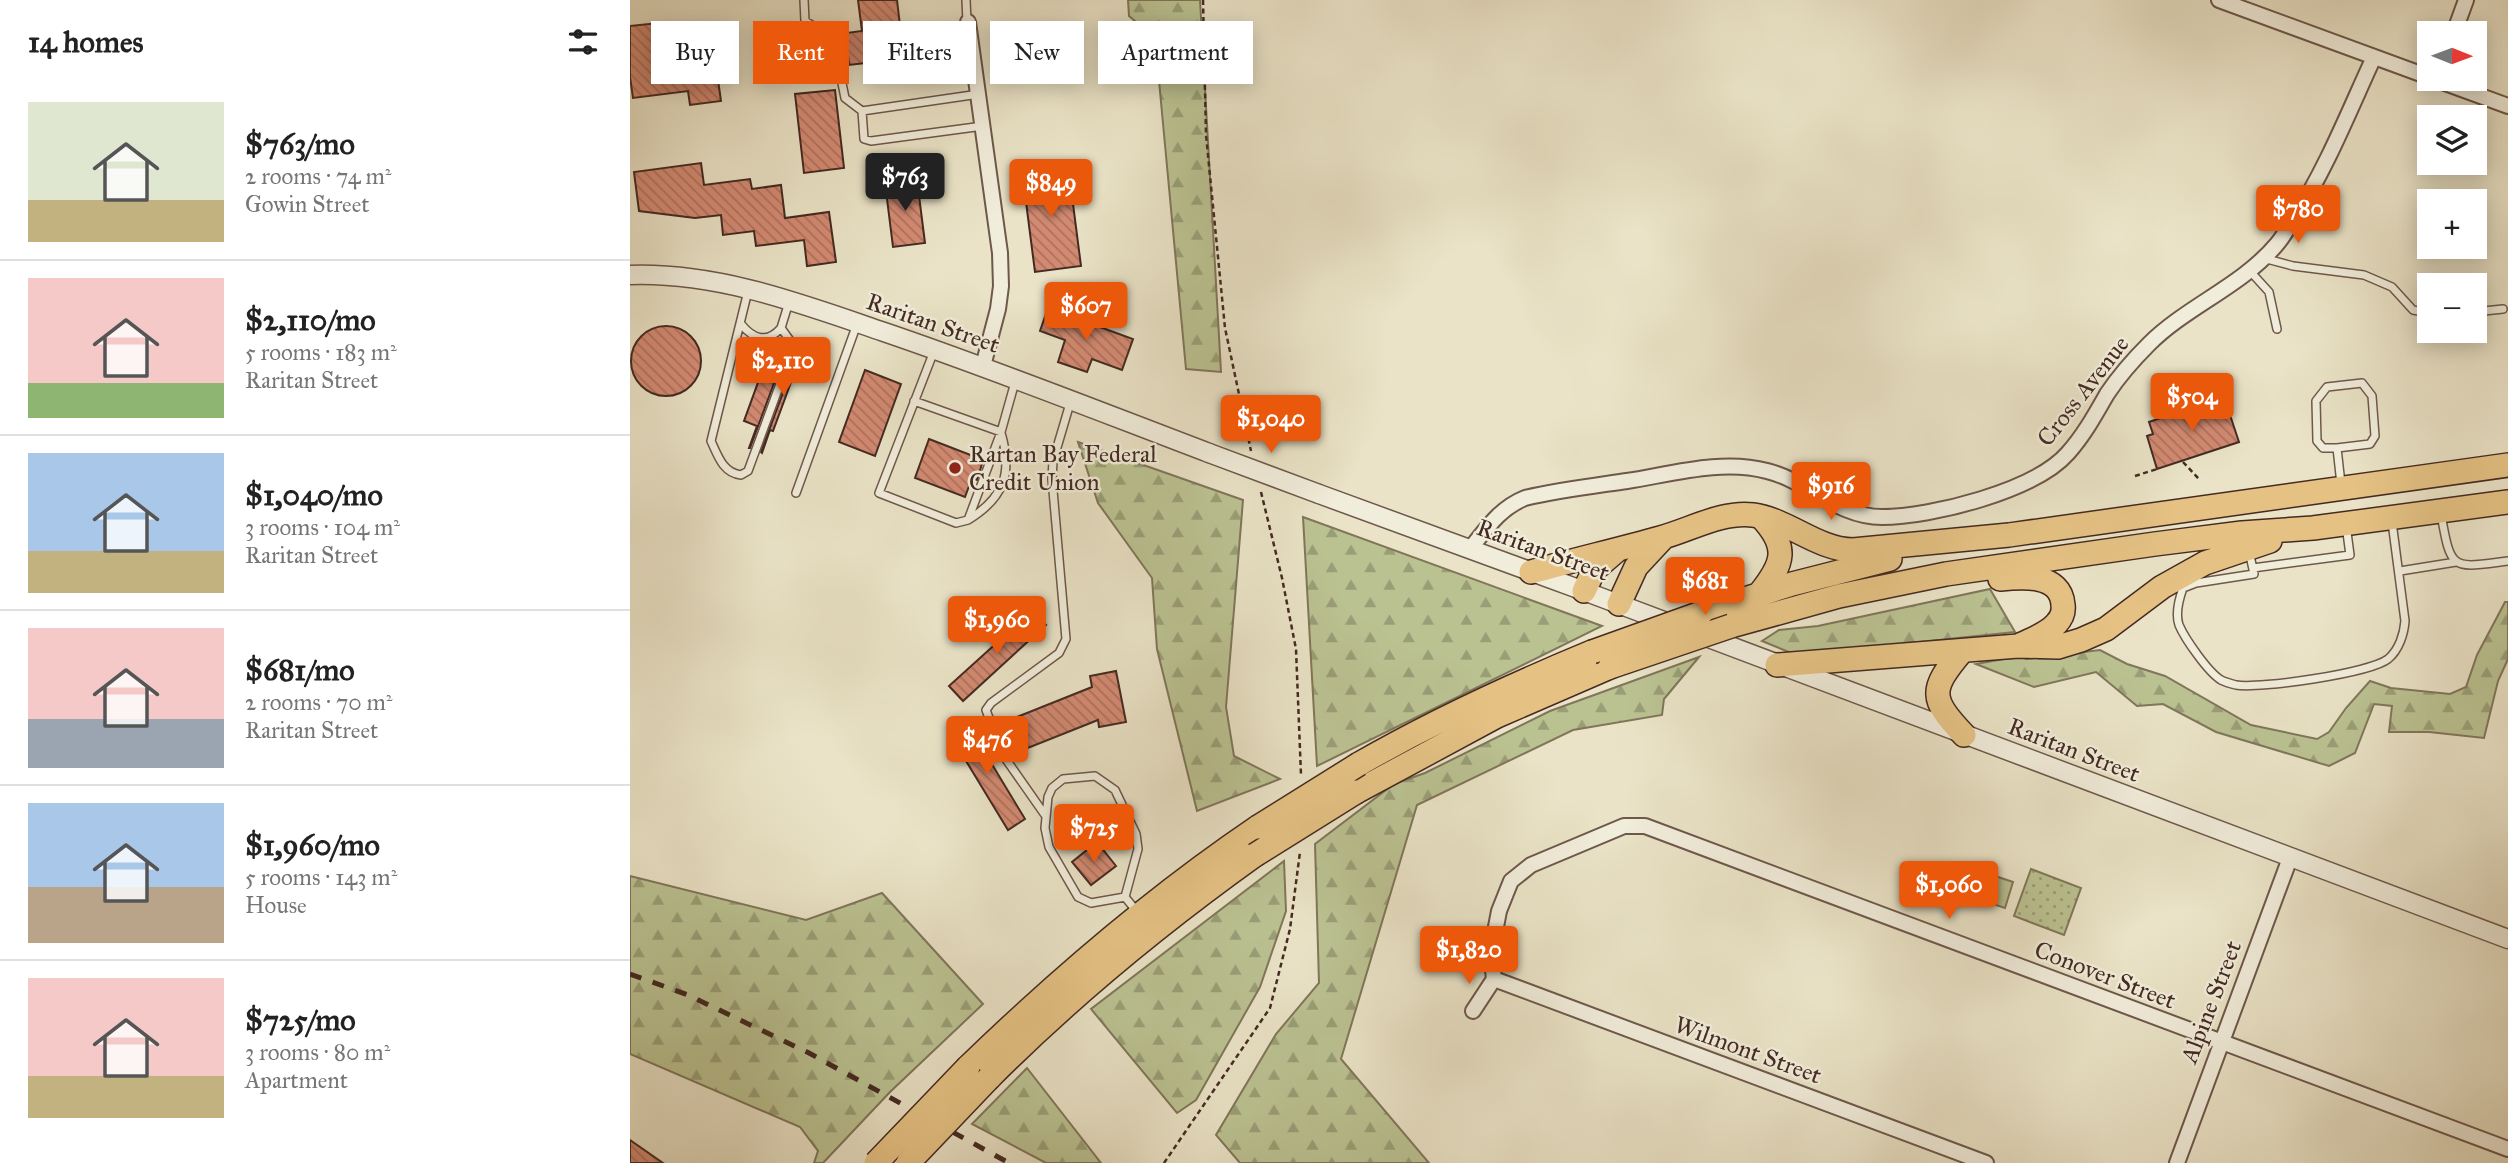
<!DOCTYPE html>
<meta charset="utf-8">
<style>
body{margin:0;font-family:"IM FELL Great Primer",serif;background:#f6f6f6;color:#222;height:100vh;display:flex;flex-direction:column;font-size:26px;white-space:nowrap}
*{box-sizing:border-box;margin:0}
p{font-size:23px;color:#767676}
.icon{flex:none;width:38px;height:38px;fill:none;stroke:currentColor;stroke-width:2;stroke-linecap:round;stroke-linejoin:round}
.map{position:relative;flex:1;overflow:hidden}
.sheet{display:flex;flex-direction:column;background:#fff;width:630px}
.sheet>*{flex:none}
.top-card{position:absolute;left:21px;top:21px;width:665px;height:63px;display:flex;gap:14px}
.needle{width:46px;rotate:91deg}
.fabs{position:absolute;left:1787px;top:21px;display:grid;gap:14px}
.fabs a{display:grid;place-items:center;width:70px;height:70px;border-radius:0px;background:#fff;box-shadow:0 4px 18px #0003;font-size:35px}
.price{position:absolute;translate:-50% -60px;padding:0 16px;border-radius:7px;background:#ea580c;color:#fff;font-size:23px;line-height:46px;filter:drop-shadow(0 2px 4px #0008)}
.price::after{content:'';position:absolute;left:50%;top:42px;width:21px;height:16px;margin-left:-10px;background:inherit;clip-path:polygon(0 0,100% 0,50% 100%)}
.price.on{background:#222;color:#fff}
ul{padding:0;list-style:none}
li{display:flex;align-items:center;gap:21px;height:175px;padding:0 28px}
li+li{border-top:2px solid #e0e0e0}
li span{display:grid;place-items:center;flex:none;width:196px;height:140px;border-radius:0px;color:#555}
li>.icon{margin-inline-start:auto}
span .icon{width:84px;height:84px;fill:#fffc;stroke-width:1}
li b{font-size:30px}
h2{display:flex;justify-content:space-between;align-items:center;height:84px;padding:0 28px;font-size:30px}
.tag{padding:0 24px;border-radius:0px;background:#fff;box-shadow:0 4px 18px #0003;font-size:24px;line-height:63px}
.tag.on{background:#ea580c;color:#fff}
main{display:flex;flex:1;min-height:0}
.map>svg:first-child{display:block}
.forest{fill:url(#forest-firs);stroke:#80765a;stroke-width:2}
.park{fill:url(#park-dots);stroke:#80765a;stroke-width:2}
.pitch{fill:#bbc292;stroke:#80765a;stroke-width:2}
.building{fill:url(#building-back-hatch);stroke:#442a22;stroke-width:2}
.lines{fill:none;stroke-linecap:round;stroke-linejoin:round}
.service-casing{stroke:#6e584b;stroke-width:10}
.minor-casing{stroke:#6e584b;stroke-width:18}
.tertiary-casing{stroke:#6e584b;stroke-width:21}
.trunk-casing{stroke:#442a22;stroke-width:26}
.path{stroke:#442a22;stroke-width:2.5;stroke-dasharray:5 3.5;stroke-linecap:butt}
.service{stroke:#f1eddb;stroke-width:7}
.minor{stroke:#f1eddb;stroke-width:14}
.tertiary{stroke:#f1eddb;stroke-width:18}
.trunk{stroke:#e5c284;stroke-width:23}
.rail{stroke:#442a22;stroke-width:5;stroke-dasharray:12 12;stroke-linecap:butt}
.tertiary-bridge-casing{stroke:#6e584b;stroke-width:21;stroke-linecap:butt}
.trunk-bridge-casing{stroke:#442a22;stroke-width:26;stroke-linecap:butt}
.tertiary-bridge{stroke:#f1eddb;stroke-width:18}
.trunk-bridge{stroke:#e5c284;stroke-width:23}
.poi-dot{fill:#8f2418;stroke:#f1eddb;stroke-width:2.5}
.labels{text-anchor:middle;stroke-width:5;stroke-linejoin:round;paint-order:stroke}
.street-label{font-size:24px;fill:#442a22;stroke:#f1eddb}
.poi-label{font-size:24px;fill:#442a22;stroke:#f1eddb;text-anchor:start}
</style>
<main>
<section class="sheet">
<h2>14 homes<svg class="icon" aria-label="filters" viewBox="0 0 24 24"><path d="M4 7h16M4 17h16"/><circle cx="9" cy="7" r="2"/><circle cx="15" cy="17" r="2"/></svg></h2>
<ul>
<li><span style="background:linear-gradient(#dfe7d0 70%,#c2b280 0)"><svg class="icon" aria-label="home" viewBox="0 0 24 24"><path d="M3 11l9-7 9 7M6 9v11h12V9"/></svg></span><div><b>$763/mo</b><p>2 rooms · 74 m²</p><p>Gowin Street</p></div></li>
<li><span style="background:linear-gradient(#f6c9c9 75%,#8fb573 0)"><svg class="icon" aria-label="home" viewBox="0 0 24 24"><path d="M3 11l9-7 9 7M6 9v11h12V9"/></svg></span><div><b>$2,110/mo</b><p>5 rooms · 183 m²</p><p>Raritan Street</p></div></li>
<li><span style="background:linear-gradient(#a9c7e8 70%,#c2b280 0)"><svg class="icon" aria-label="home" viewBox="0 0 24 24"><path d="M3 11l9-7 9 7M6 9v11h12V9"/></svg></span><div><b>$1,040/mo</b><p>3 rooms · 104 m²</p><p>Raritan Street</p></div></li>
<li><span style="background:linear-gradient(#f6c9c9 65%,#9aa5b1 0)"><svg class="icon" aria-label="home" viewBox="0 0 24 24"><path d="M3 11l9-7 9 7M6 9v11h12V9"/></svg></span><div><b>$681/mo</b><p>2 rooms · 70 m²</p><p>Raritan Street</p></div></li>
<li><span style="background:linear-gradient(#a9c7e8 60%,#b9a48a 0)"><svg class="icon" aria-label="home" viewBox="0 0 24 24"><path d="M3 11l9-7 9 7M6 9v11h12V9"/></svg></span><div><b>$1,960/mo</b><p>5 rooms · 143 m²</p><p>House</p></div></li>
<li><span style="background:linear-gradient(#f6c9c9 70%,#c2b280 0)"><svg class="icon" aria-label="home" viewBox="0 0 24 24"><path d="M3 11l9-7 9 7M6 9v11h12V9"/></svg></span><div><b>$725/mo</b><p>3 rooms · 80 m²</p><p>Apartment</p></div></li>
</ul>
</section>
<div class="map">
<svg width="1878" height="1163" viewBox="0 0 1878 1163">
<defs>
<pattern id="forest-firs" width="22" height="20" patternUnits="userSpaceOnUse" patternTransform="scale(1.75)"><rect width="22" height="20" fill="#bbc292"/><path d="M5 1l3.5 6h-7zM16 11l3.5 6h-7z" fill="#9a9e77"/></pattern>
<pattern id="park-dots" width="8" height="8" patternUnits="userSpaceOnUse" patternTransform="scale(1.75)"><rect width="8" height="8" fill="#bbc292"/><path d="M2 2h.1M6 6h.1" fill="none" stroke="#9a9e77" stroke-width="1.8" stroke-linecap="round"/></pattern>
<pattern id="building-back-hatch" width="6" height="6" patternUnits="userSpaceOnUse" patternTransform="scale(1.75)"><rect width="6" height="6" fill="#d38a72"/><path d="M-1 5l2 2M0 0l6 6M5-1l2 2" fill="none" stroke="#ad715d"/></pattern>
</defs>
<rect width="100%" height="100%" fill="#eae3c7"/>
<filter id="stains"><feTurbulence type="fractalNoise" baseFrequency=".00286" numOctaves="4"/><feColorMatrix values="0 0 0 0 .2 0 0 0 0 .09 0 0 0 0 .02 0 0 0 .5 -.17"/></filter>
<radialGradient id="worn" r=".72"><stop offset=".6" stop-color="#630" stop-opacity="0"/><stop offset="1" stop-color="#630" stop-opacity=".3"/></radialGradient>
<path class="forest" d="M498 0H570L591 372 556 369 525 38 499 16Z
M448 442 613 500 596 707 604 756 650 779 567 811 527 649 522 578 468 503Z
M673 517 972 626 687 766Z
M1360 589 1385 632 1166 655 1132 641 1149 630 1188 626Z
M1875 602H1878V659L1868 681 1854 738 1799 732H1759L1762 706 1744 704 1725 753 1699 766 1586 732 1533 704 1507 706 1466 672 1404 687 1346 664 1390 656 1396 659 1470 650 1497 664 1535 676 1621 725 1687 739 1699 732 1716 708 1740 681 1761 688 1820 694 1836 687 1847 655Z
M1069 657 1034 699 1032 715 943 730 787 805 711 1059 799 1163H610L586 1135 646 1034 689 983 685 844 764 784 795 773 920 711Z
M654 861 656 911 630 987 566 1100 547 1113 461 1009Z
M0 876 176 920 252 893 353 1004 260 1092 193 1163H184L188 1151 170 1127 0 1054Z
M397 1068 471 1163H416L342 1124Z"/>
<path class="park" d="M1401 869 1451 888 1434 935 1384 916Z"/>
<path class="pitch" d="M1326 863 1383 882 1375 908 1318 889Z"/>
<path class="building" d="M228 0H267L271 34 268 36 270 59 219 65 216 33 232 31Z
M38 22 43 64 85 59 91 101 60 105 58 91 3 98 0 77V26Z
M205 90 214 168 174 173 165 94Z
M71 163 74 185 120 179 122 189 151 185 155 218 199 212 206 262 177 266 174 240 126 246 124 231 93 235 91 215 65 218 9 211 4 172Z
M438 165 451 266 405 272 392 171Z
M287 180 295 243 263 247 255 183Z
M418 308 503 339 492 370 462 359 457 372 428 362 435 340 410 331Z
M1 361a35 35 0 1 1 70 0a35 35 0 1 1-70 0Z
M157 348 120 448H119L127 426 114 421 138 355 152 361Z
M168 352 170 353 167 366 143 431 140 430 132 453 131 452Z
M235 370 271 384 245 456 209 442Z
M1594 397 1609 442 1527 469 1517 436 1523 434 1519 422Z
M299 439 351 459 349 463 352 464 347 480 342 478 335 497 285 478Z
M402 611 416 625 333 701 319 686Z
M486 671 496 722 469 727 468 720 385 753 372 723 462 687 460 676Z
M337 723 395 819 378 830 319 733Z
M467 842 486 866 461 885 442 862Z
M0 1140 33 1163H0Z"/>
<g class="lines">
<defs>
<path id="service" d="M174 0 175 21 195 33 204 44 215 98 232 111 349 94
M336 0 337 22
M232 111 234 139 241 141 353 126
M1633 258 1663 266 1734 275 1762 287 1783 310 1799 313
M1619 270 1639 292 1647 329
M118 291 81 441C88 456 93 473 111 475L118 471 164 346 151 328 159 302
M1844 312 1873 309
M111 324C123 339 137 344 151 328
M304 351 249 493 326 523 338 520 371 432 385 382
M284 401 371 432
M1707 448H1693L1687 441 1686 401 1697 387 1732 383 1742 396 1745 436 1740 444 1707 448 1711 484
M166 493 227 324
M1811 514C1821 572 1822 568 1878 561
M338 520C374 498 383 473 371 433
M1619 551 1624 574 1566 583 1553 588C1549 599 1545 613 1549 625 1555 639 1578 672 1591 680 1595 682 1602 684 1606 685 1630 689 1740 673 1758 659 1769 650 1774 634 1775 621L1762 522
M1623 568 1720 555 1716 525
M1770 571 1826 562
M415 815 373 755 356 710 361 703 429 653 436 639 422 479 423 461 441 400
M495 897 461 903 448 897 419 847 415 828 418 797 422 788 433 779 465 776 485 790 506 834 508 849 495 897 508 913"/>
<path id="minor" d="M1589 0 1799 77
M338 22 370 253 371 286 368 309 353 366
M1824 33 1836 0
M1804 79 1878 106
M840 549C857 528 870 508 895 498 929 490 963 486 997 481 1042 474 1092 459 1137 471 1178 481 1207 517 1252 517 1301 517 1405 491 1438 453 1454 435 1465 415 1477 394 1489 376 1504 359 1519 344 1557 306 1612 286 1647 244 1654 236 1659 226 1665 217 1697 167 1719 111 1744 57
M864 979 861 953 869 911 881 881 901 865 994 826H1015L1878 1149
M864 979 1356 1163
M843 1011 864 979
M1547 1163 1660 858"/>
<path id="tertiary" d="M0 275C88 272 172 304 254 332 363 369 471 412 579 453
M689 494 954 591 1878 939"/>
<path id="trunk" d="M901 572C944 560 987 550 1030 538 1060 530 1092 511 1123 515 1159 520 1186 549 1223 550L1379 535 1878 465
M1370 579C1391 577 1431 573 1433 605 1434 612 1431 619 1426 624 1416 635 1400 640 1388 646
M954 591 964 570 985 552
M1130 593C1154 563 1159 547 1131 517
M989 604 1006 567 1033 538
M1071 613 1162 584 1260 559
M1101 626 1209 596 1316 574 1525 544 1612 533 1683 528 1878 502
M1332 651C1299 690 1300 699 1334 735
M1147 665 1388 646 1428 647 1451 640 1476 629 1532 587 1575 563 1640 541
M729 764C804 721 882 685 962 652
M726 792 867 716 980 667
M338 1067C429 979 523 898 628 827
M359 1078C441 996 530 923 625 855"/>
</defs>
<use href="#service" class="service-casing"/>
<use href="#minor" class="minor-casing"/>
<use href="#tertiary" class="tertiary-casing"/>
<use href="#trunk" class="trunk-casing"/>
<path class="path" d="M573 0 576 135 595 328 621 451
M1553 462 1569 479
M1505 476 1527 469
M631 492 652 578 666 649 671 775
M534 1163 640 1008 660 929 670 852"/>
<use href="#service" class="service"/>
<use href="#minor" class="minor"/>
<use href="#tertiary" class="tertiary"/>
<use href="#trunk" class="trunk"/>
<path class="rail" d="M0 974 58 995 179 1053 379 1163"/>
<defs>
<path id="tertiary-bridge" d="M579 453 689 494"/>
<path id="trunk-bridge" d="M962 652 1071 613
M980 667 1101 626
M628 827 729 764
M625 855 726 792
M246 1163 338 1067
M278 1163 359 1078"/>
</defs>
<use href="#tertiary-bridge" class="tertiary-bridge-casing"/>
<use href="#trunk-bridge" class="trunk-bridge-casing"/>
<use href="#tertiary-bridge" class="tertiary-bridge"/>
<use href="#trunk-bridge" class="trunk-bridge"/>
</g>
<circle class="poi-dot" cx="325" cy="468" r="7"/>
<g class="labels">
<g class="street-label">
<text transform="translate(303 323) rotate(19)" y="8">Raritan Street</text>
<text transform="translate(1453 391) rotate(-52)" y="8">Cross Avenue</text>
<text transform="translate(913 550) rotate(20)" y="8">Raritan Street</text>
<text transform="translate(1444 750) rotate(21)" y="8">Raritan Street</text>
<text transform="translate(1475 975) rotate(21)" y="8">Conover Street</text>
<text transform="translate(1581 1002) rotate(-69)" y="8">Alpine Street</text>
<text transform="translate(1118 1050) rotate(20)" y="8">Wilmont Street</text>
</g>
<g class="poi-label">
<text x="339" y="462">Rartan Bay Federal<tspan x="339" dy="28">Credit Union</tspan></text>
</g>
</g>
<rect width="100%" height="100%" filter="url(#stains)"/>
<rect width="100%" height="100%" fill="url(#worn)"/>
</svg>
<div class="fabs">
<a><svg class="needle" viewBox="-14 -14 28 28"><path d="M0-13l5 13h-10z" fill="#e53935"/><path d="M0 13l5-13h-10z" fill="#767676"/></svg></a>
<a><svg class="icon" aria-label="layers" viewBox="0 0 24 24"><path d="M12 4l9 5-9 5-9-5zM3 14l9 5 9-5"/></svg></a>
<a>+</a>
<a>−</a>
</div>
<b class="price on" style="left:275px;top:213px">$763</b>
<b class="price" style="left:421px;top:219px">$849</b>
<b class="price" style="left:1668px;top:245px">$780</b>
<b class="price" style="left:456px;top:342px">$607</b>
<b class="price" style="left:153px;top:397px">$2,110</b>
<b class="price" style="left:1562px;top:433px">$504</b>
<b class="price" style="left:641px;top:455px">$1,040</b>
<b class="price" style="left:1201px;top:522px">$916</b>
<b class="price" style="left:1075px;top:617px">$681</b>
<b class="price" style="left:367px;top:656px">$1,960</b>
<b class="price" style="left:357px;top:776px">$476</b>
<b class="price" style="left:464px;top:864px">$725</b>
<b class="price" style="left:1319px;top:921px">$1,060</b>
<b class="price" style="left:839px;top:986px">$1,820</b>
<div class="top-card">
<a class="tag">Buy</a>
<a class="tag on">Rent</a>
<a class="tag">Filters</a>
<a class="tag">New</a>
<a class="tag">Apartment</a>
</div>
</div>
</main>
